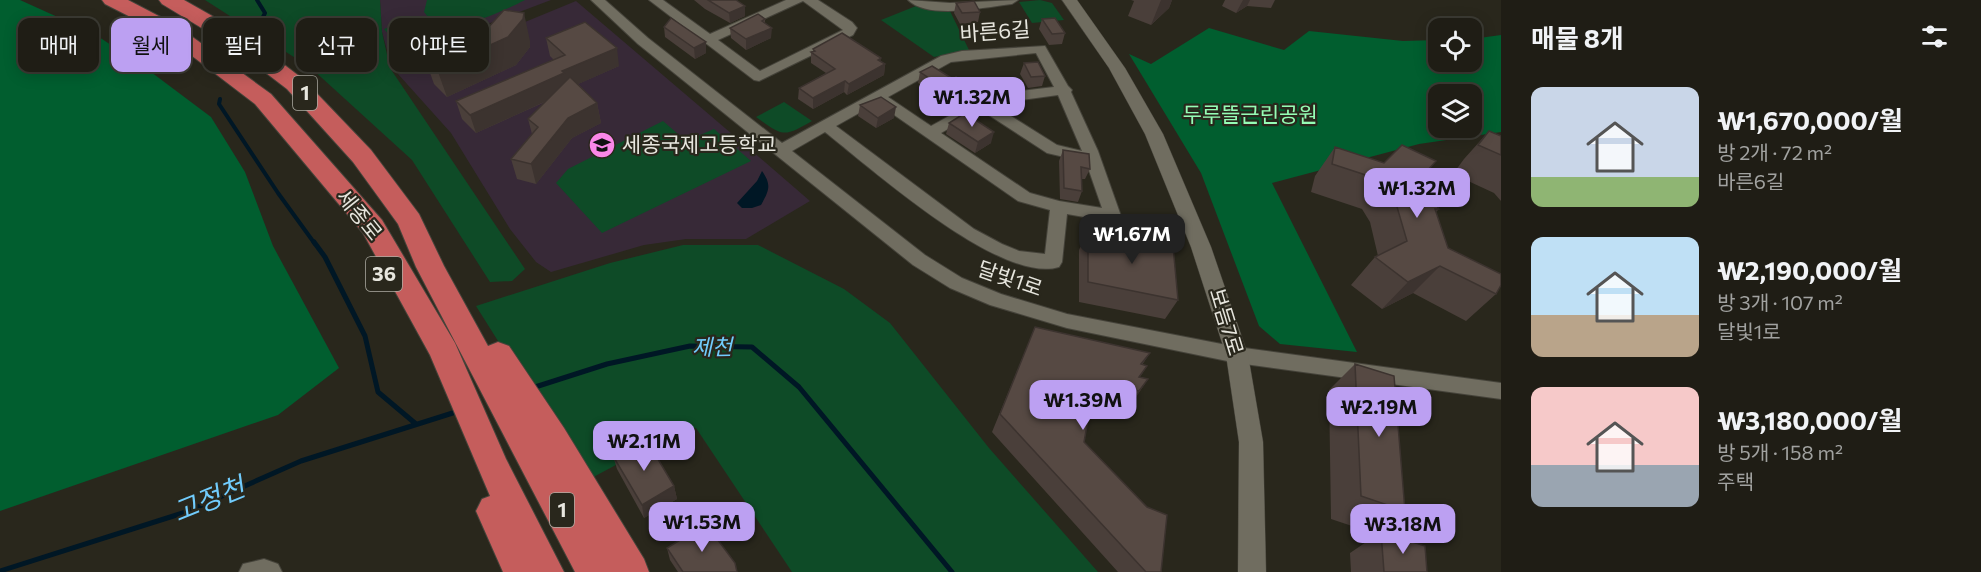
<!DOCTYPE html>
<html lang="ko">
<meta charset="utf-8">
<style>
body{margin:0;font-family:Commissioner,"Noto Sans KR",sans-serif;background:#27261e;color:#f1f3f6;height:100vh;display:flex;flex-direction:column;font-size:22px;white-space:nowrap}
*{box-sizing:border-box;margin:0}
p{font-size:20px;color:#a1a2a0}
.icon{flex:none;width:33px;height:33px;fill:none;stroke:currentColor;stroke-width:2;stroke-linecap:round;stroke-linejoin:round}
.map{position:relative;flex:1;overflow:hidden}
.sheet{display:flex;flex-direction:column;background:#1f1d15;width:480px}
.sheet>*{flex:none}
.top-card{position:absolute;left:18px;top:18px;width:570px;height:54px;display:flex;gap:12px}
.fabs{position:absolute;left:1428px;top:18px;display:grid;gap:12px}
.fabs a{display:grid;place-items:center;width:54px;height:54px;border-radius:12px;background:#1f1d15;box-shadow:0 3px 15px #0003,0 0 0 2px #3c3b34;font-size:30px}
.price{position:absolute;translate:-50% -51px;padding:0 14px;border-radius:12px;background:#bca0f2;color:#111;font-size:20px;line-height:39px;filter:drop-shadow(0 2px 3px #0008)}
.price::after{content:'';position:absolute;left:50%;top:36px;width:18px;height:14px;margin-left:-9px;background:inherit;clip-path:polygon(0 0,100% 0,50% 100%)}
.price.active{background:#222;color:#fff}
ul{padding:0;list-style:none}
li{display:flex;align-items:center;gap:18px;height:150px;padding:0 30px}
li span{display:grid;place-items:center;flex:none;width:168px;height:120px;border-radius:12px;color:#555}
li>.icon{margin-inline-start:auto}
span .icon{width:72px;height:72px;fill:#fffc;stroke-width:1}
li b{font-size:26px}
h2{display:flex;justify-content:space-between;align-items:center;height:72px;padding:0 30px;font-size:26px}
.tag{padding:0 21px;border-radius:12px;background:#1f1d15;box-shadow:0 3px 15px #0003,0 0 0 2px #3c3b34;font-size:21px;line-height:54px}
.tag.active{background:#bca0f2;color:#111}
main{display:flex;flex:1;min-height:0}
.map>svg:first-child{display:block}
.education{fill:#372937}
.green{fill:#0e4b27}
.forest{fill:#015e2f;fill-rule:evenodd}
.water{fill:#001725}
.lines{fill:none;stroke-linecap:round;stroke-linejoin:round}
.stream-far1{stroke:#001725;stroke-width:4}
.stream{stroke:#001725;stroke-width:5}
.minor-casing{stroke:#45433a;stroke-width:2}
.tertiary-casing{stroke:#45433a;stroke-width:1}
.trunk-casing{stroke:#45433a;stroke-width:2}
.minor{fill:#706d60;fill-rule:evenodd}
.tertiary{fill:#706d60;fill-rule:evenodd}
.trunk{fill:#c55d5c;fill-rule:evenodd}
.wall{fill:#4a3f3a}
.shaded-wall{fill:#3c332f}
.building{fill:#564943;stroke:#3c332f;stroke-width:1.5}
.labels{text-anchor:middle;stroke-width:4.5;stroke-linejoin:round;paint-order:stroke}
.shield{fill:#29271c;stroke:#aeada4;stroke-width:1.5}
.shield-label{font-size:20px;font-weight:bold;fill:#e7e6de}
.street-label{font-size:21px;fill:#e7e6de;stroke:#29271c}
.park-label{font-size:21px;fill:#95fdb5;stroke:#29271c}
.poi-label{font-size:21px;fill:#e7e6de;stroke:#29271c;text-anchor:start}
.water-label{font-size:22px;font-style:italic;fill:#71ccfd;stroke:#29271c}
.near-water-label{font-size:27px;font-style:italic;fill:#71ccfd;stroke:#29271c}
</style>
<main>
<div class="map">
<svg width="1501" height="572" viewBox="0 0 1501 572">
<rect width="100%" height="100%" fill="#29271c"/>
<path class="education" d="M380 0H551L390 61 382 32Z
M576 1 759 157 810 201 746 239H686L644 245 551 272 536 262 510 229 451 133 398 74Z"/>
<path class="green" d="M205 0H380L382 32 390 68 525 269 512 281 490 282 412 160 311 68Z
M427 0H525C501 12 445 41 424 12Z
M1040 0 1052 3 1064 20 1032 23 1019 2Z
M916 6 949 9 969 50 934 57 881 20Z
M413 19 434 42 405 53 384 29Z
M784 102 812 121C783 138 783 136 756 117Z
M663 121 686 141 714 129 751 161 602 233 556 183 568 169Z
M683 245H758L844 289 890 323 989 448 1098 572H792L696 428 670 436 586 481 476 306 610 263Z"/>
<path class="forest" d="M0 0H20L93 33 147 69 211 117 245 172 273 246 339 368 278 415 0 511Z
M1209 28 1284 50 1309 31 1403 41 1438 40V62H1472V39L1501 35V132L1419 144 1272 183 1357 352 1280 344 1259 326 1201 173 1129 54 1151 64ZM1438 94H1472V128H1438Z"/>
<path class="water" d="M762 171C772 185 769 191 761 205L752 208H742L737 203 757 181Z"/>
<g class="lines">
<path class="stream-far1" d="M257 0 265 13 257 29
M220 99 219 104 278 193 315 244"/>
<path class="stream" d="M314 242 325 257 365 336 378 392 416 424
M532 388 607 364 690 346 752 347 799 387 952 572
M0 571 186 512 301 461 459 411"/>
<defs>
<path id="minor" d="M591 0H605L648 38 782 143 941 56 962 51 1045 46 1068 86 1072 90 1071 92 1098 151 1121 216 1119 220 1113 222 1067 214 1062 262 1059 267C1001 285 871 168 825 132L792 151 925 255 962 278 1001 294 1067 314 1237 347 1501 383V399L1237 363 1067 328 990 305 950 288 913 265 638 44ZM1036 53 1054 87 987 95 931 126 888 97 951 62ZM1058 95 1082 151 1057 145 992 104ZM877 103 1018 201 1050 210 1045 254 1019 251 1002 244 974 229 836 126ZM981 110 1047 153 1086 162 1102 208 1059 201 1030 193 941 133Z
M649 0H663L710 34 786 0H818L852 22 857 28 853 35 759 81 754 80ZM803 1 843 30 760 71 718 40Z
M908 0 950 3 1018 0 1012 4C986 7 928 20 908 0Z
M264 559 278 564 282 572H239L243 564Z"/>
<path id="tertiary" d="M1062 0H1077L1125 68 1163 134 1211 247 1248 355 1263 442 1266 572H1238L1239 442 1226 355 1191 247 1145 134 1109 68Z"/>
<path id="trunk" d="M102 0H128L176 25 271 94 382 220 455 343 506 459 564 572H503L476 511 482 499 490 496 430 355 363 233 255 104 162 33 105 4Z
M159 0H184L244 34 303 79 371 150 419 214 444 266 488 346 498 342 509 346 564 428 644 559 649 572H575L416 267 398 224 353 162 287 89 228 44 162 4Z"/>
</defs>
<use href="#minor" class="minor-casing"/>
<use href="#tertiary" class="tertiary-casing"/>
<use href="#trunk" class="trunk-casing"/>
<use href="#minor" class="minor"/>
<use href="#tertiary" class="tertiary"/>
<use href="#trunk" class="trunk"/>
</g>
<path class="wall" d="M694 0H736L745 6V16L730 23 705 9Z
M1131 0H1172L1169 8 1151 25 1128 16 1134 1Z
M1225 0H1275L1271 8 1247 6 1236 13 1222 6Z
M956 3 980 12 978 22 960 24 954 13Z
M765 19V23L771 38 746 50 731 38 730 28Z
M1042 19 1065 33 1062 44 1049 45 1039 29Z
M664 27 706 53 695 59 665 37Z
M546 38 619 66 578 84 597 103 601 123 572 138 536 184 517 179 511 159 532 134 528 119 545 102 476 133 462 119 456 101 554 60 550 56Z
M530 41V47L516 65 447 97 434 84 424 56Z
M813 49 881 61 885 64 884 75 847 95 844 92 813 109 798 99 799 88 826 73 811 63V52H813Z
M1024 63 1045 76 1042 86 1028 88 1020 74Z
M920 72 953 79 968 85 966 96 947 107 934 99 935 94 918 83Z
M860 105 894 118 876 128 858 116Z
M949 123 991 143 975 153 946 134Z
M1489 131 1501 136V201L1494 193 1453 174 1464 159Z
M1335 147 1419 181 1439 209 1436 212 1448 248 1496 294 1466 321 1413 293 1382 309 1351 285 1375 257 1378 256 1370 222 1362 209 1311 192 1315 176Z
M1063 150 1090 169 1085 179H1081L1082 191 1078 202 1060 199 1059 161Z
M1088 230 1178 300 1165 319 1079 302V250Z
M1035 327 1150 353 1142 365 1147 366 1140 377 1148 379 1136 397 1126 409 1091 401 1084 442 1161 572H1118L992 432Z
M1355 364 1405 511 1373 533 1331 519 1329 390Z
M613 456 674 486 677 499 644 518 617 469Z
M1381 532 1427 572H1351L1350 553Z
M667 548 737 572H678L670 560Z"/>
<path class="shaded-wall" d="M1161 0H1172L1169 8 1151 25Z
M1243 0H1250L1247 6 1236 13Z
M745 6V16L730 23 729 13Z
M524 13 530 41V47L516 65 447 97 437 69Z
M772 28 771 38 746 50V39Z
M706 42V53L695 59 694 48Z
M617 48 619 66 567 89 568 91 476 133 470 115 562 71Z
M881 58 880 67 885 64 884 75 847 95 849 84Z
M845 81 844 92 813 109V98Z
M968 85 966 96 947 107 949 96Z
M597 103 601 123 572 138 536 184 531 164 568 118Z
M896 107 894 118 876 128 878 118Z
M994 132 991 143 975 153 978 142Z
M1440 266 1413 293 1382 309 1408 282Z
M1148 379 1136 397 1126 409 1139 391Z
M674 486 677 499 644 518 642 505Z"/>
<path class="building" d="M708 0H736L745 6 729 13Z
M974 1 980 12 962 13 956 3Z
M504 10 524 13 523 19 508 37 437 69 424 56 486 30Z
M758 14 765 19 762 21 772 28 746 39 730 28Z
M671 18 706 42 694 48 664 27Z
M1055 18 1065 33 1052 34 1042 19Z
M585 22 617 48 562 71 564 73 470 115 456 101 565 55 546 38Z
M842 33 881 58 878 60 885 64 849 84 845 81 813 98 799 88 835 69 811 52 815 51 813 49Z
M1038 62 1045 76 1031 77 1024 63Z
M932 66 953 79 956 77 968 85 949 96 936 88 941 86 920 72Z
M570 77 597 103 568 118 531 164 511 159 538 127 528 119Z
M881 97 896 107 878 118 860 105Z
M965 113 994 132 978 142 949 123Z
M1489 131 1501 136V155L1478 145Z
M1402 145 1436 161 1419 180 1439 209H1435L1448 248 1501 274V285L1496 294 1440 266 1408 282 1375 257 1407 241 1393 193 1384 181 1332 164 1335 147 1384 163Z
M1063 150 1089 154 1090 169 1081 167 1082 191 1064 188Z
M1088 230 1173 246 1178 300 1088 282Z
M1035 327 1150 353 1141 364 1147 366 1139 377 1148 379 1139 391 1095 381 1084 442 1147 507 1167 515 1161 572H1146L1000 414Z
M1355 364 1394 376 1405 511 1361 496Z
M646 439 674 486 642 505 613 456Z
M706 524 735 563 737 572H683L667 548Z
M1381 532 1425 546 1427 572H1384Z"/>
<defs>
<symbol id="school-disc" viewBox="-11 -11 22 22"><circle r="9.5" fill="#fa87e7" stroke="#29271c"/><path d="M0-5L7-2L0 1L-7-2ZM-4 1L0 2.5L4 1V4Q0 6-4 4Z" fill="#111"/></symbol>
</defs>
<g fill-rule="evenodd">
<use href="#school-disc" x="587" y="130" width="30" height="30"/>
</g>
<g class="labels">
<g class="shield">
<rect x="293" y="76" width="24" height="34" rx="4.5"/>
<rect x="366" y="257" width="36" height="34" rx="4.5"/>
<rect x="550" y="493" width="24" height="34" rx="4.5"/>
</g>
<g class="shield-label">
<text x="305" y="100">1</text>
<text x="384" y="281">36</text>
<text x="562" y="517">1</text>
</g>
<g class="street-label">
<text transform="translate(995 32) rotate(-4)" y="7">바른6길</text>
<text transform="translate(359 215) rotate(51)" y="7">세종로</text>
<text transform="translate(1010 279) rotate(19)" y="7">달빛1로</text>
<text transform="translate(1226 322) rotate(73)" y="7">보듬7로</text>
</g>
<g class="park-label">
<text x="1250" y="122">두루뜰근린공원</text>
</g>
<g class="poi-label">
<text x="622" y="152">세종국제고등학교</text>
</g>
<g class="water-label">
<text transform="translate(712 347) rotate(-1)" y="8">제천</text>
</g>
<g class="near-water-label">
<text transform="translate(209 500) rotate(-22)" y="9">고정천</text>
</g>
</g>
</svg>
<div class="fabs">
<a><svg class="icon" aria-label="locate" viewBox="0 0 24 24"><circle cx="12" cy="12" r="6"/><path d="M12 2v4M12 18v4M2 12h4M18 12h4"/></svg></a>
<a><svg class="icon" aria-label="layers" viewBox="0 0 24 24"><path d="M12 4l9 5-9 5-9-5zM3 14l9 5 9-5"/></svg></a>
</div>
<b class="price" style="left:972px;top:128px">₩1.32M</b>
<b class="price" style="left:1417px;top:219px">₩1.32M</b>
<b class="price active" style="left:1132px;top:265px">₩1.67M</b>
<b class="price" style="left:1083px;top:431px">₩1.39M</b>
<b class="price" style="left:1379px;top:438px">₩2.19M</b>
<b class="price" style="left:644px;top:472px">₩2.11M</b>
<b class="price" style="left:702px;top:553px">₩1.53M</b>
<b class="price" style="left:1403px;top:555px">₩3.18M</b>
<div class="top-card">
<a class="tag">매매</a>
<a class="tag active">월세</a>
<a class="tag">필터</a>
<a class="tag">신규</a>
<a class="tag">아파트</a>
</div>
</div>
<section class="sheet">
<h2>매물 8개<svg class="icon" aria-label="filters" viewBox="0 0 24 24"><path d="M4 7h16M4 17h16"/><circle cx="9" cy="7" r="2"/><circle cx="15" cy="17" r="2"/></svg></h2>
<ul>
<li><span style="background:linear-gradient(#c9d6e8 75%,#8fb573 0)"><svg class="icon" aria-label="home" viewBox="0 0 24 24"><path d="M3 11l9-7 9 7M6 9v11h12V9"/></svg></span><div><b>₩1,670,000/월</b><p>방 2개 · 72 m²</p><p>바른6길</p></div></li>
<li><span style="background:linear-gradient(#bfe0f5 65%,#b9a48a 0)"><svg class="icon" aria-label="home" viewBox="0 0 24 24"><path d="M3 11l9-7 9 7M6 9v11h12V9"/></svg></span><div><b>₩2,190,000/월</b><p>방 3개 · 107 m²</p><p>달빛1로</p></div></li>
<li><span style="background:linear-gradient(#f6c9c9 65%,#9aa5b1 0)"><svg class="icon" aria-label="home" viewBox="0 0 24 24"><path d="M3 11l9-7 9 7M6 9v11h12V9"/></svg></span><div><b>₩3,180,000/월</b><p>방 5개 · 158 m²</p><p>주택</p></div></li>
</ul>
</section>
</main>
